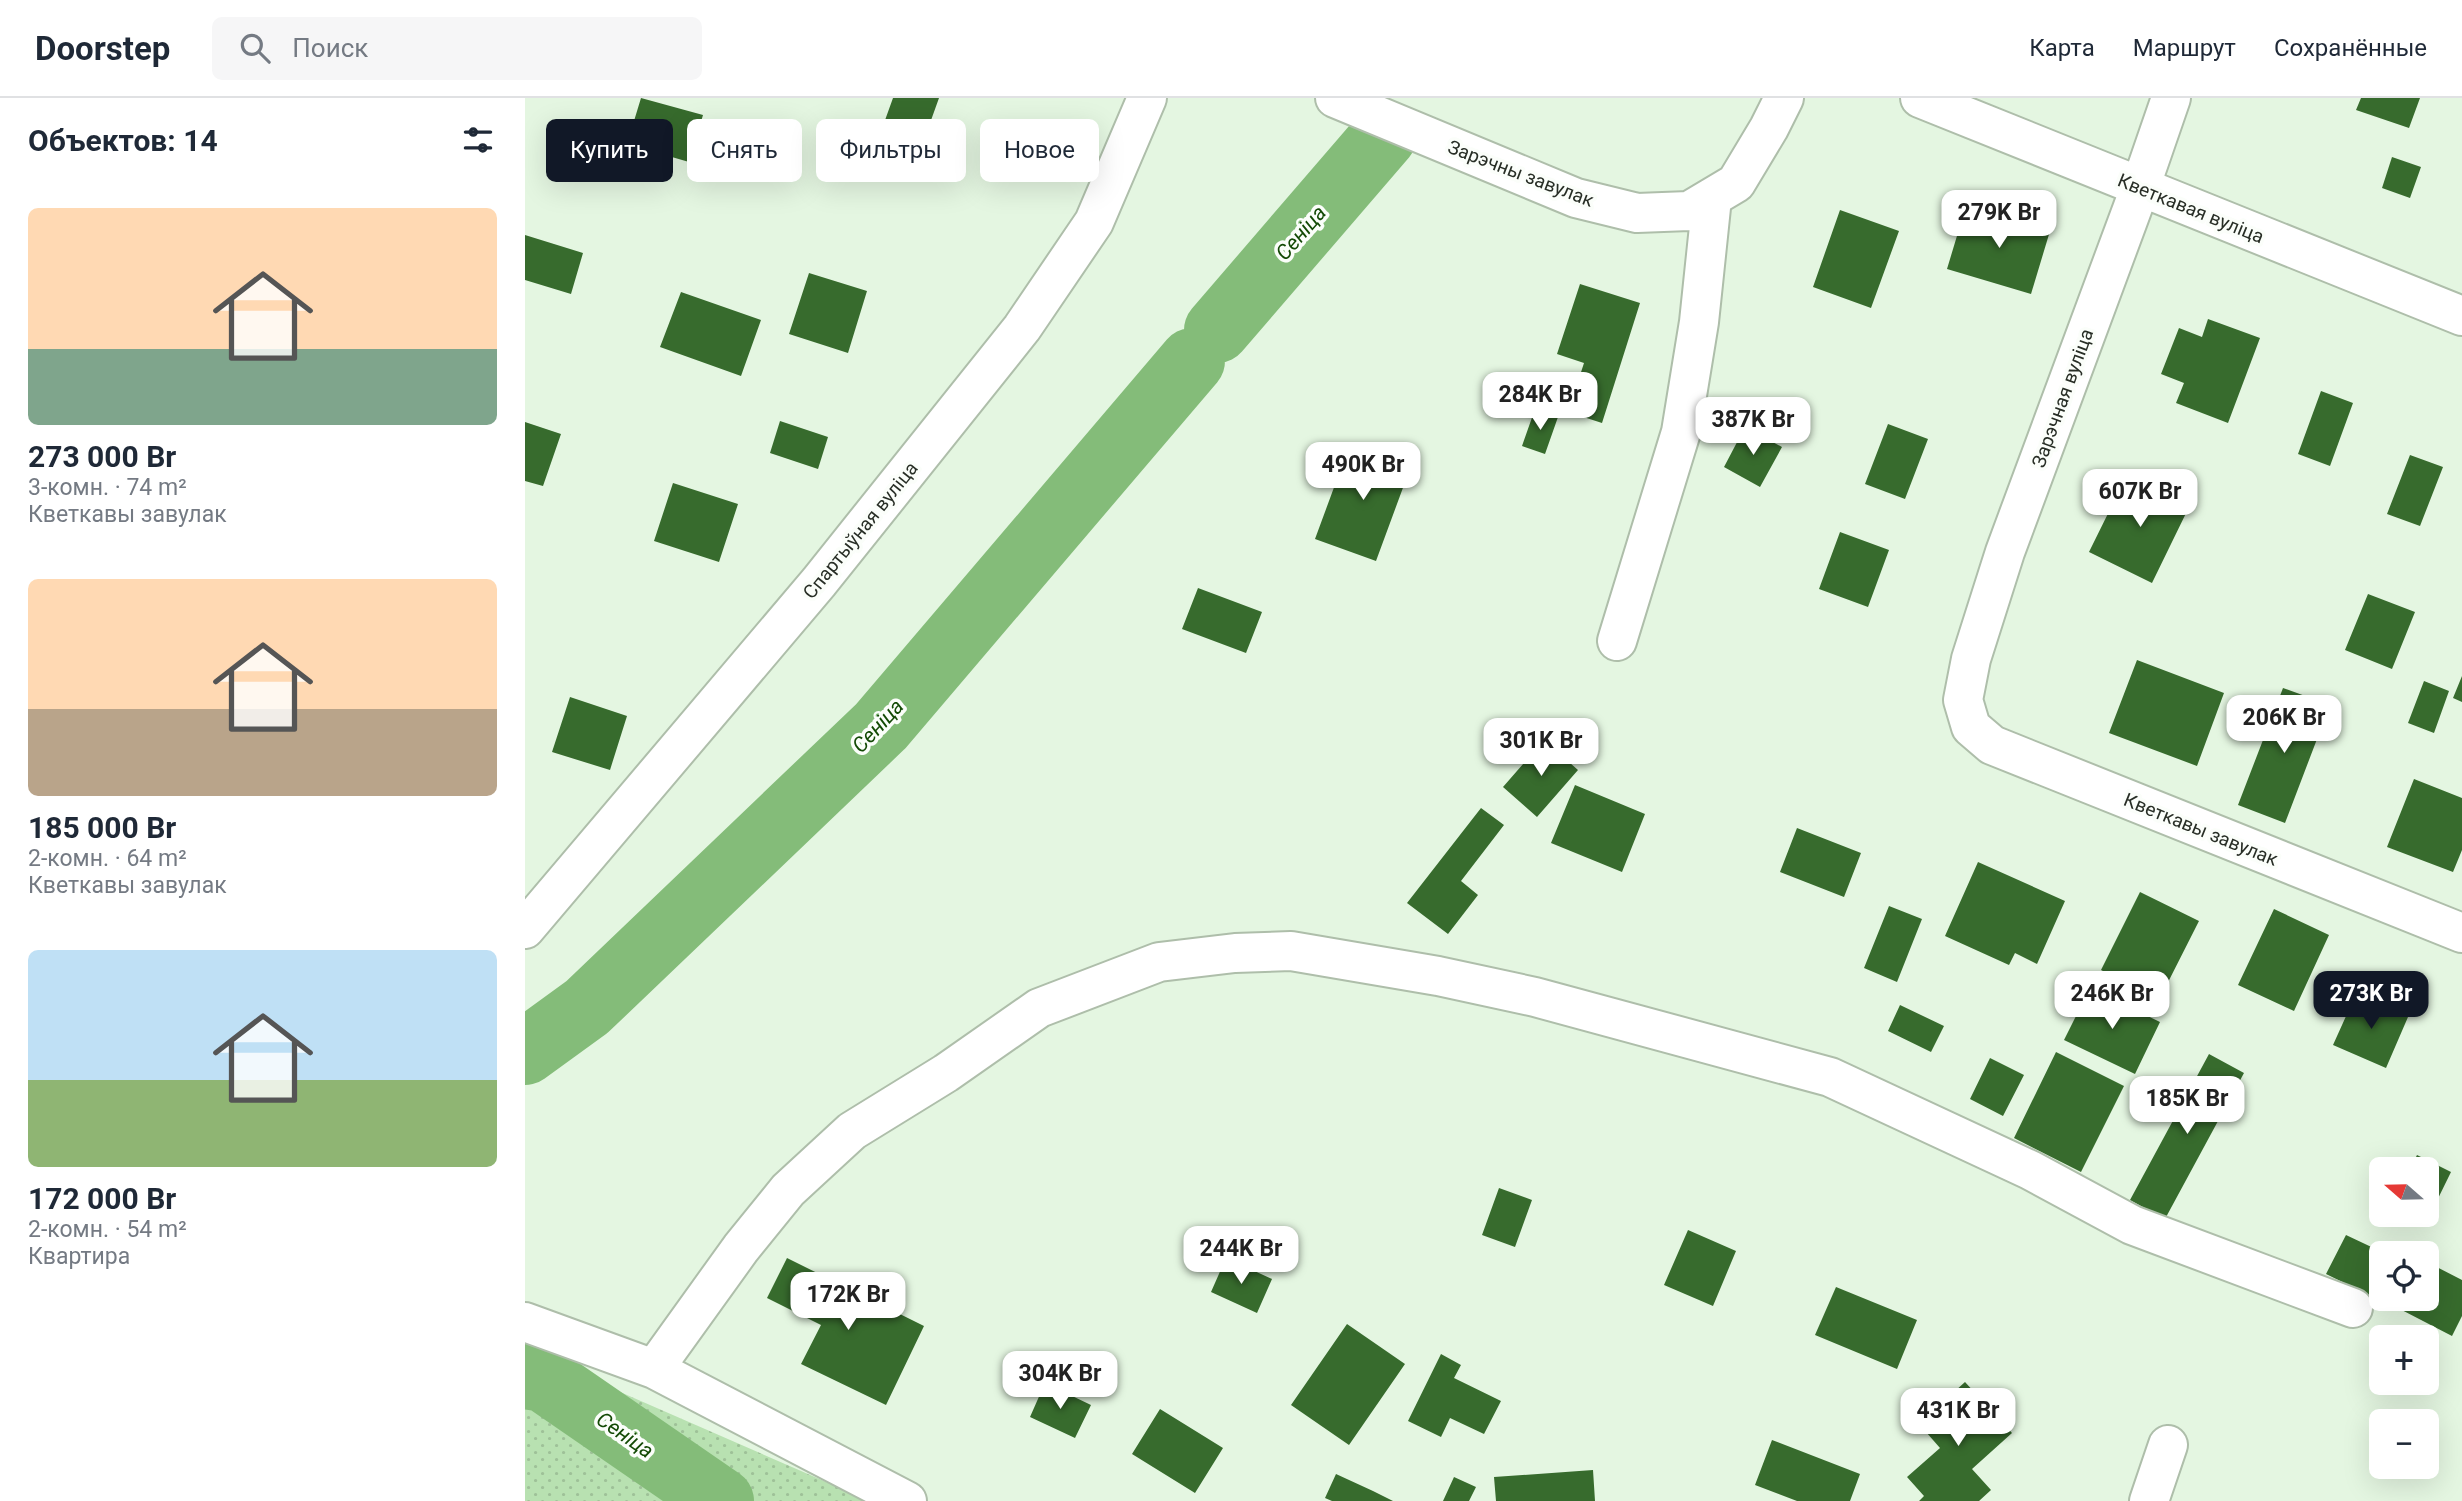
<!DOCTYPE html>
<html lang="ru">
<meta charset="utf-8">
<style>
body{margin:0;font-family:Roboto,sans-serif;background:#f6f6f7;color:#1f2937;height:100vh;display:flex;flex-direction:column;font-size:26px;white-space:nowrap}
*{box-sizing:border-box;margin:0}
p{font-size:23px;color:#747a83}
.icon{flex:none;width:38px;height:38px;fill:none;stroke:currentColor;stroke-width:2;stroke-linecap:round;stroke-linejoin:round}
.map{position:relative;flex:1;overflow:hidden}
.drawer{display:flex;flex-direction:column;background:#fff;width:525px}
.drawer>*{flex:none}
.top-card{position:absolute;left:21px;top:21px;width:665px;height:63px;display:flex;gap:14px}
.needle{width:46px;rotate:290deg}
.fabs{position:absolute;left:1844px;top:1059px;display:grid;gap:14px}
.fabs a{display:grid;place-items:center;width:70px;height:70px;border-radius:10px;background:#fff;box-shadow:0 7px 28px #0002;font-size:35px}
.price{position:absolute;translate:-50% -60px;padding:0 16px;border-radius:14px;background:#fff;color:#222;font-size:23px;line-height:46px;filter:drop-shadow(0 2px 4px #0008)}
.price::after{content:'';position:absolute;left:50%;top:42px;width:21px;height:16px;margin-left:-10px;background:inherit;clip-path:polygon(0 0,100% 0,50% 100%)}
.price.current{background:#111827;color:#fff}
ul{padding:0;list-style:none}
li{display:grid;align-content:center;gap:14px;height:371px;padding:0 28px}
li span{display:grid;place-items:center;height:217px;border-radius:10px;color:#555}
li>.icon{margin-inline-start:auto}
span .icon{width:126px;height:126px;fill:#fffc;stroke-width:1}
li b{font-size:30px}
h2{display:flex;justify-content:space-between;align-items:center;height:84px;padding:0 28px;font-size:30px}
.chip{padding:0 24px;border-radius:10px;background:#fff;box-shadow:0 7px 28px #0002;font-size:24px;line-height:63px}
.chip.current{background:#111827;color:#fff}
header{display:flex;align-items:center;gap:42px;box-sizing:border-box;height:98px;padding:0 35px;background:#fff;border-bottom:2px solid #e0e1e3}
header strong{font-size:33px}
nav{display:flex;gap:38px;margin-inline-start:auto;font-size:24px}
.search{width:490px;height:63px;background:#f6f6f7;display:flex;align-items:center;gap:18px;box-sizing:border-box;padding:0 24px;border-radius:10px;color:#747a83;font-size:26px}
main{display:flex;flex:1;min-height:0}
.map>svg:first-child{display:block}
.grass{fill:url(#grass-dots)}
.lines{fill:none;stroke-linecap:round;stroke-linejoin:round}
.river{stroke:#84bc79;stroke-width:66}
.building{fill:#376b2d}
.minor-casing{stroke:#aebeaa;stroke-width:42}
.minor{stroke:#fff;stroke-width:38}
.labels{text-anchor:middle;stroke-width:7;stroke-linejoin:round;paint-order:stroke}
.street-label{font-size:19px;fill:#282e26;stroke:#fbfefa}
.water-label{font-size:21px;font-style:italic;fill:#134a05;stroke:#fbfefa}
</style>
<header>
<strong>Doorstep</strong>
<div class="search"><svg class="icon" aria-label="search" viewBox="0 0 24 24"><circle cx="10" cy="10" r="6"/><path d="M15 15l6 6"/></svg>Поиск</div>
<nav><a>Карта</a><a>Маршрут</a><a>Сохранённые</a></nav>
</header>
<main>
<section class="drawer">
<h2>Объектов: 14<svg class="icon" aria-label="filters" viewBox="0 0 24 24"><path d="M4 7h16M4 17h16"/><circle cx="9" cy="7" r="2"/><circle cx="15" cy="17" r="2"/></svg></h2>
<ul>
<li><span style="background:linear-gradient(#ffd9b3 65%,#7fa58c 0)"><svg class="icon" aria-label="home" viewBox="0 0 24 24"><path d="M3 11l9-7 9 7M6 9v11h12V9"/></svg></span><div><b>273 000 Br</b><p>3-комн. · 74 m²</p><p>Кветкавы завулак</p></div></li>
<li><span style="background:linear-gradient(#ffd9b3 60%,#b9a48a 0)"><svg class="icon" aria-label="home" viewBox="0 0 24 24"><path d="M3 11l9-7 9 7M6 9v11h12V9"/></svg></span><div><b>185 000 Br</b><p>2-комн. · 64 m²</p><p>Кветкавы завулак</p></div></li>
<li><span style="background:linear-gradient(#bfe0f5 60%,#8fb573 0)"><svg class="icon" aria-label="home" viewBox="0 0 24 24"><path d="M3 11l9-7 9 7M6 9v11h12V9"/></svg></span><div><b>172 000 Br</b><p>2-комн. · 54 m²</p><p>Квартира</p></div></li>
</ul>
</section>
<div class="map">
<svg width="1937" height="1403" viewBox="0 0 1937 1403">
<defs>
<pattern id="grass-dots" width="8" height="8" patternUnits="userSpaceOnUse" patternTransform="scale(1.75)"><rect width="8" height="8" fill="#b8e1b1"/><path d="M2 2h.1M6 6h.1" fill="none" stroke="#9ec198" stroke-width="1.8" stroke-linecap="round"/></pattern>
</defs>
<rect width="100%" height="100%" fill="#e4f6e1"/>
<path class="grass" d="M0 1256 86 1290 345 1403H226L23 1270 0 1266Z
M9 1292 103 1359 156 1403H0V1294Z"/>
<g class="lines">
<path class="river" d="M692 232 859 38
M0 954 62 909 356 628 667 263
M0 1278 19 1281 196 1403"/>
</g>
<path class="building" d="M116 0 178 17 164 64 102 46Z
M368 0H414L400 39 359 25Z
M1836 0H1895L1884 30 1831 12Z
M1867 59 1896 69 1885 100 1857 90Z
M1441 108 1525 133 1506 196 1422 171Z
M1315 112 1374 133 1346 210 1288 189Z
M0 137 58 155 46 196 0 182Z
M284 175 342 193 323 255 264 236Z
M1055 186 1115 205 1077 325 1043 314 1059 265 1032 256Z
M156 194 236 222 216 278 135 249Z
M1683 221 1735 240 1703 325 1651 305 1659 285 1636 276 1654 230 1677 239Z
M1796 293 1828 305 1805 368 1773 356Z
M1010 311 1033 319 1020 356 997 348Z
M255 323 303 339 293 371 245 355Z
M0 324 36 336 18 388 0 383Z
M1363 326 1403 341 1380 401 1340 386Z
M1220 329 1257 349 1235 389 1199 369Z
M825 346 886 368 851 463 790 441Z
M1885 357 1918 369 1895 428 1862 416Z
M1602 377 1665 407 1627 485 1564 454Z
M148 385 213 406 194 464 129 443Z
M1315 434 1364 452 1343 509 1294 491Z
M673 490 737 514 721 555 657 531Z
M1843 496 1890 514 1867 571 1820 552Z
M1612 562 1699 595 1672 668 1584 635Z
M1937 578V604L1928 600Z
M1899 583 1924 593 1909 635 1883 625Z
M1758 590 1805 607 1760 725 1713 707Z
M45 599 102 618 85 672 27 654Z
M1019 642 1053 672 1012 719 978 689Z
M1889 681 1937 700V752L1928 774 1862 749Z
M1050 687 1120 716 1097 774 1026 745Z
M956 710 979 727 936 783 953 797 923 836 882 805Z
M1272 730 1336 755 1319 799 1255 774Z
M1453 764 1540 803 1512 866 1490 855 1484 867 1420 838Z
M1615 794 1674 823 1634 902 1576 872Z
M1364 808 1397 821 1372 884 1339 870Z
M1749 811 1804 837 1769 913 1713 887Z
M1565 890 1635 924 1610 976 1539 942Z
M1831 896 1883 919 1861 970 1808 947Z
M1375 907 1419 928 1406 954 1363 933Z
M1531 954 1599 988 1556 1074 1489 1040Z
M1684 956 1719 975 1640 1121 1605 1102Z
M1465 960 1499 977 1478 1018 1445 1001Z
M1892 1057 1926 1074 1900 1127 1880 1116H1902V1071H1885Z
M974 1090 1007 1102 990 1149 957 1137Z
M1163 1132 1211 1153 1188 1208 1139 1187Z
M1821 1137 1857 1154V1185L1850 1200 1801 1176Z
M262 1160 399 1228 361 1307 276 1266 296 1227 242 1200Z
M701 1160 747 1181 732 1215 686 1194Z
M1902 1164 1937 1182V1218L1927 1238 1869 1208 1873 1200H1902Z
M1311 1189 1392 1222 1372 1271 1290 1237Z
M822 1226 880 1266 824 1347 766 1307Z
M916 1256 936 1267 929 1280 976 1303 959 1336 925 1320 916 1339 883 1323Z
M1440 1284 1487 1335 1447 1371 1466 1392 1454 1403H1394L1399 1398 1382 1379 1415 1350 1394 1326Z
M520 1285 566 1307 550 1340 505 1319Z
M635 1311 698 1350 670 1395 607 1356Z
M1247 1342 1335 1376 1325 1403H1272L1230 1387Z
M1068 1372 1070 1403H971L969 1379Z
M811 1376 848 1393 868 1403H807L800 1400Z
M929 1379 951 1389 944 1403H918Z"/>
<g class="lines">
<defs>
<path id="minor" d="M810 0 1051 100 1112 115 1164 113 1211 85 1244 30 1259 0
M1395 0 1937 218
M1646 0 1615 90 1480 454 1446 561 1438 602 1446 629 1467 647 1937 835
M1092 543 1156 334 1174 224 1187 100
M0 831 294 484 497 230 569 124 622 0
M0 1224 129 1271 382 1403
M129 1271 216 1150 263 1092 327 1033 421 975 514 910 634 864 710 855 766 853 913 878 1010 899 1305 979 1505 1072 1607 1127 1828 1210
M1624 1403 1643 1347"/>
</defs>
<use href="#minor" class="minor-casing"/>
<use href="#minor" class="minor"/>
</g>
<g class="labels">
<g class="street-label">
<text transform="translate(996 75) rotate(21)" y="7">Зарэчны завулак</text>
<text transform="translate(1666 110) rotate(22)" y="7">Кветкавая вуліца</text>
<text transform="translate(1537 300) rotate(-70)" y="7">Зарэчная вуліца</text>
<text transform="translate(335 432) rotate(-51)" y="7">Спартыўная вуліца</text>
<text transform="translate(1676 731) rotate(22)" y="7">Кветкавы завулак</text>
</g>
<g class="water-label">
<text transform="translate(776 135) rotate(-49)" y="7">Сеніца</text>
<text transform="translate(353 628) rotate(-47)" y="7">Сеніца</text>
<text transform="translate(100 1337) rotate(35)" y="7">Сеніца</text>
</g>
</g>
</svg>
<div class="fabs">
<a><svg class="needle" viewBox="-14 -14 28 28"><path d="M0-13l5 13h-10z" fill="#e53935"/><path d="M0 13l5-13h-10z" fill="#747a83"/></svg></a>
<a><svg class="icon" aria-label="locate" viewBox="0 0 24 24"><circle cx="12" cy="12" r="6"/><path d="M12 2v4M12 18v4M2 12h4M18 12h4"/></svg></a>
<a>+</a>
<a>−</a>
</div>
<b class="price" style="left:1474px;top:152px">279K Br</b>
<b class="price" style="left:1015px;top:334px">284K Br</b>
<b class="price" style="left:1228px;top:359px">387K Br</b>
<b class="price" style="left:838px;top:404px">490K Br</b>
<b class="price" style="left:1615px;top:431px">607K Br</b>
<b class="price" style="left:1759px;top:657px">206K Br</b>
<b class="price" style="left:1016px;top:680px">301K Br</b>
<b class="price" style="left:1587px;top:933px">246K Br</b>
<b class="price current" style="left:1846px;top:933px">273K Br</b>
<b class="price" style="left:1662px;top:1038px">185K Br</b>
<b class="price" style="left:716px;top:1188px">244K Br</b>
<b class="price" style="left:323px;top:1234px">172K Br</b>
<b class="price" style="left:535px;top:1313px">304K Br</b>
<b class="price" style="left:1433px;top:1350px">431K Br</b>
<div class="top-card">
<a class="chip current">Купить</a>
<a class="chip">Снять</a>
<a class="chip">Фильтры</a>
<a class="chip">Новое</a>
</div>
</div>
</main>
